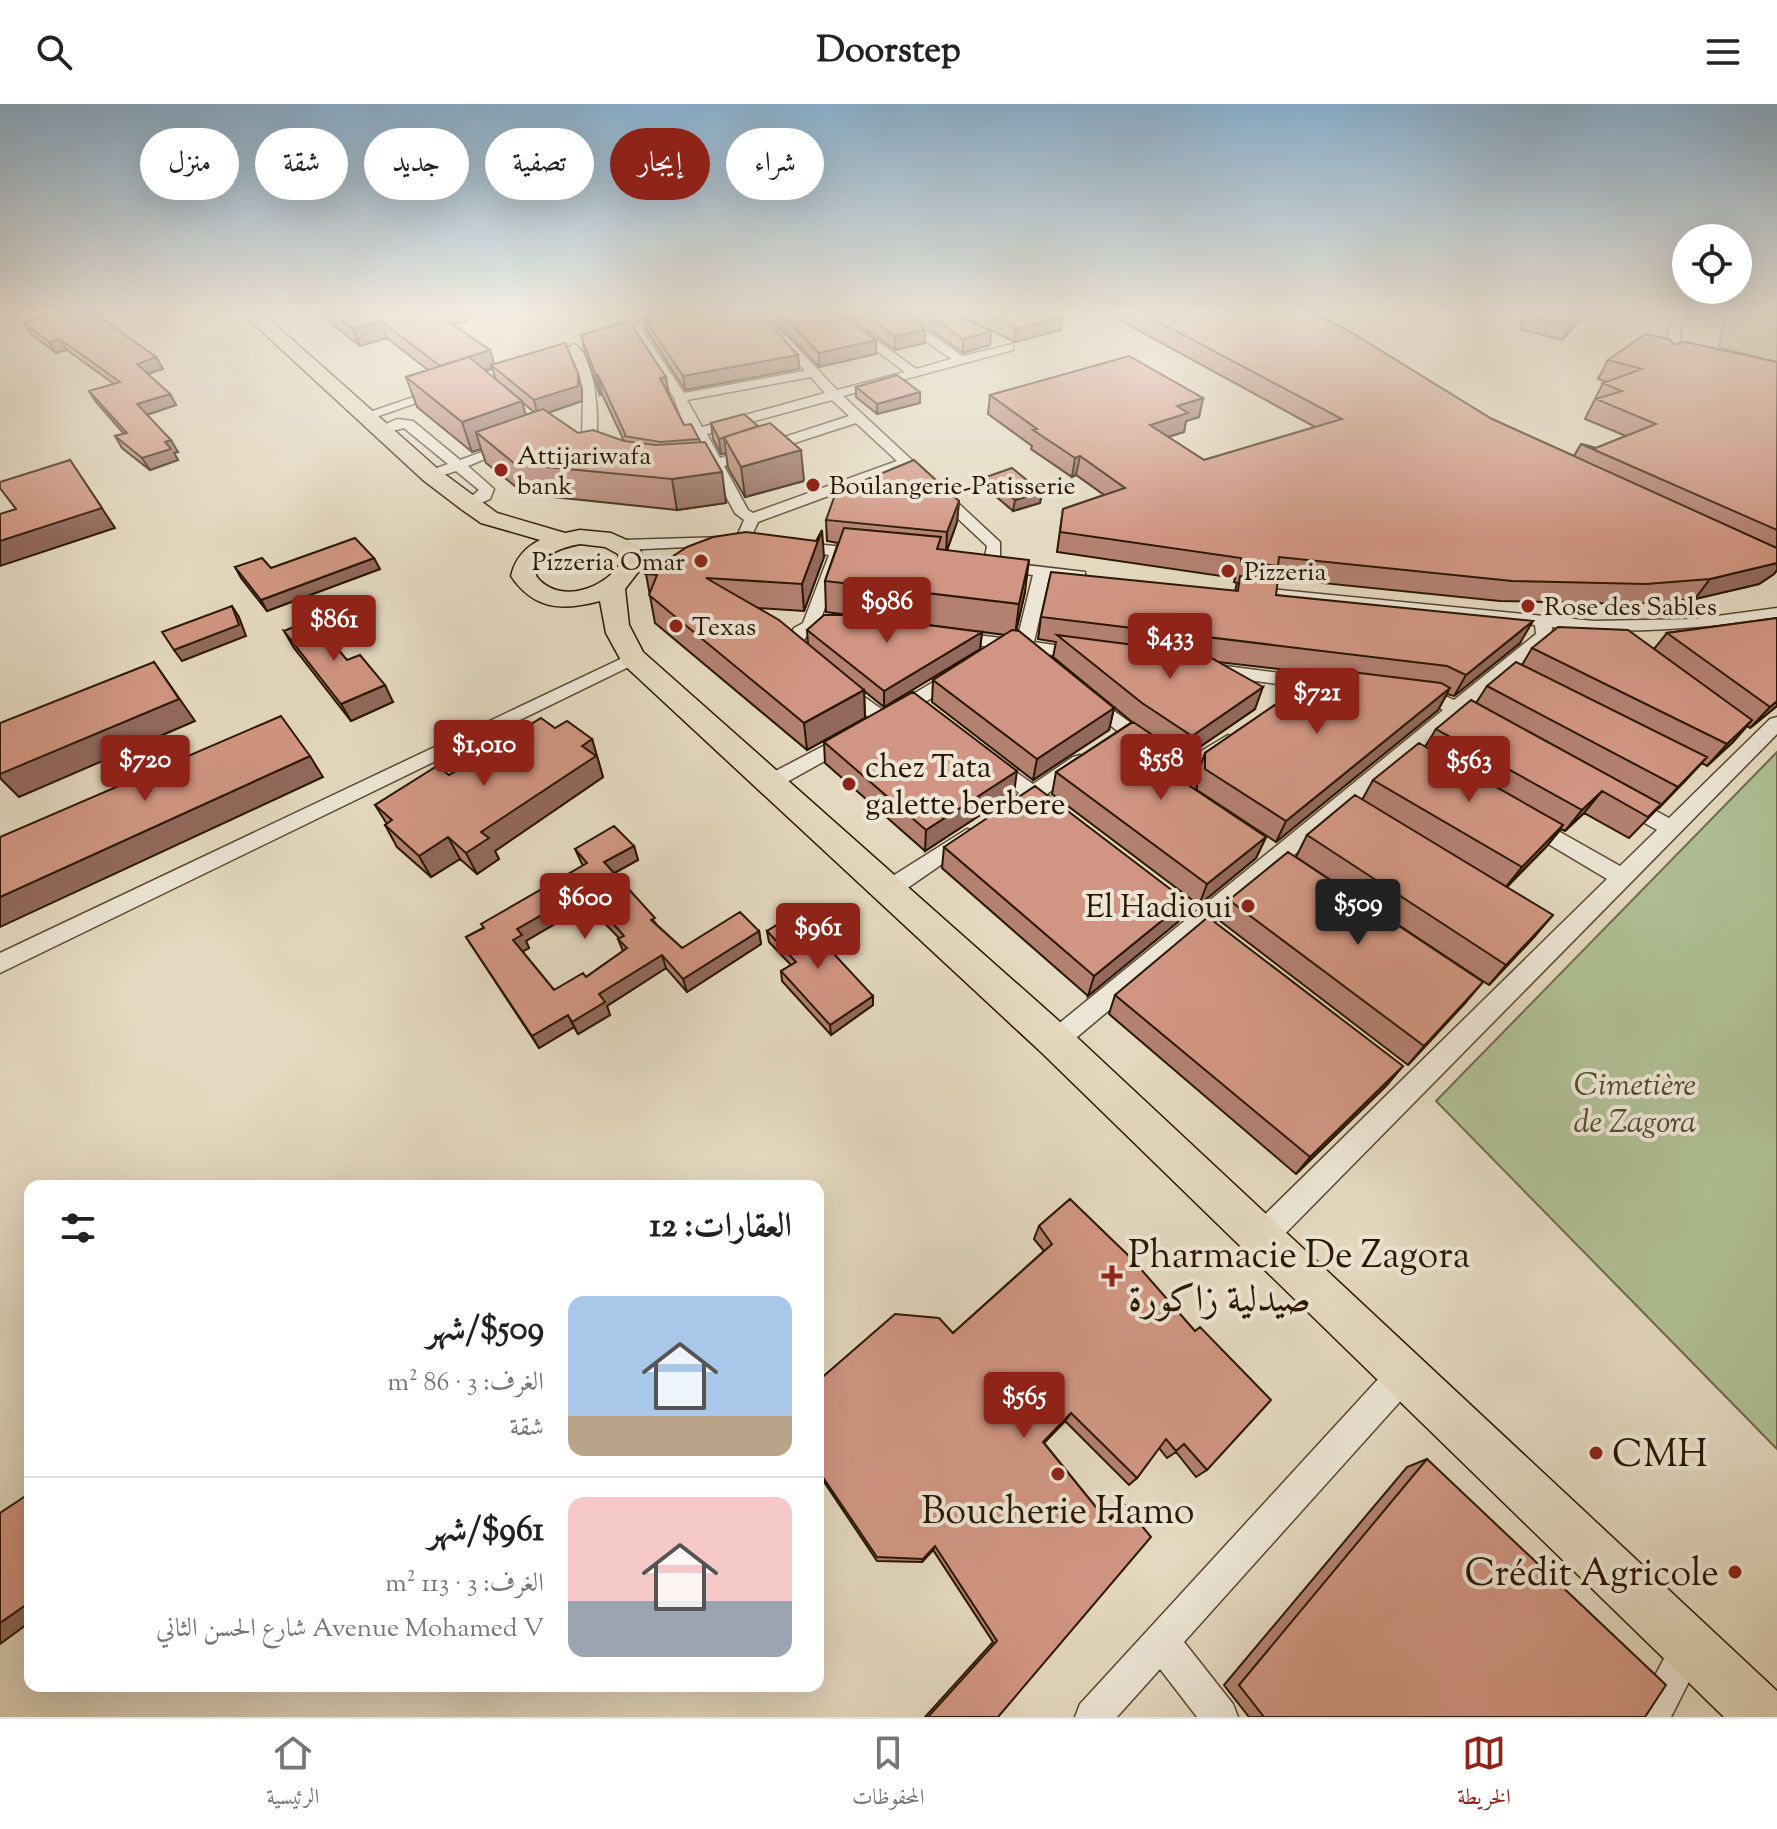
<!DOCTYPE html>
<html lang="ar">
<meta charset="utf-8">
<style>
body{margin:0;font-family:"Sorts Mill Goudy",Amiri,serif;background:#f2f2f2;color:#222;direction:rtl;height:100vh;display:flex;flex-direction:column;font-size:30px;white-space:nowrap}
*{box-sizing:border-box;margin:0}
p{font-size:26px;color:#767676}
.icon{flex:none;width:44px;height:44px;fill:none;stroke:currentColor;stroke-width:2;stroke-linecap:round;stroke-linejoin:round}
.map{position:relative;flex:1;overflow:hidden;direction:ltr}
.drawer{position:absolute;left:24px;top:1076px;width:800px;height:512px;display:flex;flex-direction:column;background:#fff;border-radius:16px;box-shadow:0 8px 32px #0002;direction:rtl}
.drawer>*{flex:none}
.guide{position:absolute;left:24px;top:24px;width:800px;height:72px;direction:rtl;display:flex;gap:16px}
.tools{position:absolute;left:1672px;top:120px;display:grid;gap:16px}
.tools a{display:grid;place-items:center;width:80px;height:80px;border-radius:50%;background:#fff;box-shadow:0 8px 32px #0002;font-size:40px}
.price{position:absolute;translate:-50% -68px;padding:0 18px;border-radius:8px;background:#8f2418;color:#fff;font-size:26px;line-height:52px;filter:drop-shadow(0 2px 4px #0008)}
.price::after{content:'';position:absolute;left:50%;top:48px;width:24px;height:18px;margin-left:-12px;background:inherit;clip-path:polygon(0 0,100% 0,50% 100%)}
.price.current{background:#222;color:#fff}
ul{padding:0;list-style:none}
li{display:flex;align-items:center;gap:24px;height:200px;padding:0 32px}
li+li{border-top:2px solid #e0e0e0}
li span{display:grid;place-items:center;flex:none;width:224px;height:160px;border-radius:16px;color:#555}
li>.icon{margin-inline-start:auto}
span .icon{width:96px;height:96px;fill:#fffc;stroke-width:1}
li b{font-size:34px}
h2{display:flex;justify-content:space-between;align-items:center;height:96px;padding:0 32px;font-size:34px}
.pill{padding:0 28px;border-radius:36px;background:#fff;box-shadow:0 8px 32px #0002;font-size:28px;line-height:72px}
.pill.current{background:#8f2418;color:#fff}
header{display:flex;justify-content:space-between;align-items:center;height:104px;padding:0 32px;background:#fff;font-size:36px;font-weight:700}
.tab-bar{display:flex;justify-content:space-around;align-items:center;height:112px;border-top:2px solid #e0e0e0;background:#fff;font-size:22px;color:#767676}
.tab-bar a{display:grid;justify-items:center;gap:4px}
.tab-bar .current{color:#8f2418}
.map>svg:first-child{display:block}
.green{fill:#b0c095;stroke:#6d6b4b;stroke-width:2}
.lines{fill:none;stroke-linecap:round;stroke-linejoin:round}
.minor-casing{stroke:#584731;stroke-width:3}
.primary-casing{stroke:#2a1601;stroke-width:3}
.minor{fill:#ede6d6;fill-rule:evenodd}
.primary{fill:#e4d9c0;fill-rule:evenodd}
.wall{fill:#b48171;stroke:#2a1601;stroke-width:2;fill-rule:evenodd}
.shaded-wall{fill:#92695c;stroke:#2a1601;stroke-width:2}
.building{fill:#d19683;stroke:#2a1601;stroke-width:2;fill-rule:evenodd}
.poi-dot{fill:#8f2418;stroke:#ede6d6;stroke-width:3}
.labels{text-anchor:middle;stroke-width:8;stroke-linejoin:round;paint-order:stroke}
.far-poi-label{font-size:26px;fill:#2a1601;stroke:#ede6d6;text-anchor:start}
.poi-label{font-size:32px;fill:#2a1601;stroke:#ede6d6;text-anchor:start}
.park-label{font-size:32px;font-style:italic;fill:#52492d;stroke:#ede6d6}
.near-poi-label{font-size:38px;fill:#2a1601;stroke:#ede6d6;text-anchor:start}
</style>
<header><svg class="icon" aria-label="menu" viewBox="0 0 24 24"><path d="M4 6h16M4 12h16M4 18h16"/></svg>Doorstep<svg class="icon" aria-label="search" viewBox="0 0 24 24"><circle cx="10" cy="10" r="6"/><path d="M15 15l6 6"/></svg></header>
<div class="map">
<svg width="1777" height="1613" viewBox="0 0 1777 1613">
<rect width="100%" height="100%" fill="#e4d9c0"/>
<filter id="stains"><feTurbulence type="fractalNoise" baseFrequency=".0025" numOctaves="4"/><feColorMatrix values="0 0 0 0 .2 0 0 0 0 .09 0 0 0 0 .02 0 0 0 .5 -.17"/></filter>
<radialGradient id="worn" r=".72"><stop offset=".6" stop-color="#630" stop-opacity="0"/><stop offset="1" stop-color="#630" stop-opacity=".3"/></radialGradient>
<path class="green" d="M1730 208H1777V258L1719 243 1722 225Z
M1777 648V1345L1436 997Z"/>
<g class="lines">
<defs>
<path id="minor" d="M672 208H690L642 226 684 289 805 267 781 241 741 208H754L789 235 837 286 905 268 825 208H838L916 265 951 255 898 217V213H906L962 252 1013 240V246L843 292 1000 438V458L1085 468V474L1049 473 1034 538 1087 546 1090 550 1087 554 1043 550 1035 556 1018 547 947 537 944 533 947 529 953 528 1017 536 1033 471 985 466 983 463 987 442 904 364 758 418 748 440H738L735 437 744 416 735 409 711 365 688 368 681 364 707 357 693 330 683 319 674 294 632 229 605 238 599 234ZM811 273 825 289 702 323 687 296ZM832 296 849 312 720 354 707 330ZM856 319 897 357 753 409 748 406 724 362Z
M1678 208H1690L1680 224 1681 248 1671 256H1663L1661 253 1669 247 1668 224Z
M574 240C596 252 599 313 596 336L607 350 605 353H595L582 336 583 289 568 244Z
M519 257 529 260 370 315 358 312Z
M397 315 413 317 460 356 512 337 519 341 468 362 494 385 490 395 469 404 462 400 479 386 456 367 431 375 426 374V368L448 360 404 324 380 330 373 326Z
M725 433 730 435V441L623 446 615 441 623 436Z
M795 438 864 445 872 450 864 455 842 452 821 515H843L851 520C836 532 810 515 802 541L813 553 804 558 798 557 784 542 794 524 803 519 829 451 790 446 787 443Z
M1249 483 1594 517 1695 515 1777 504V514C1702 524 1628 531 1552 523L1551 535 1469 604 1492 620 1490 624H1476L1457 614 1064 944 1055 948 1046 944 1043 937 1046 930 1443 606 1430 598 1411 595 1408 591 1411 587H1434L1454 596 1536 530 1535 521 1243 491 1241 488Z
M633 549 639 550 642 554 639 558 0 869V849Z
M1210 560 1335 576 1344 582 1335 588 1204 570 1201 566Z
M957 564 966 570 963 574 905 611H891L889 607 891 603Z
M843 578 890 611 892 615 890 619H876L837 588 834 584Z
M1090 590 1155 636 1158 641 1155 646H1141L1084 600 1081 596 1084 592Z
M1777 613V630L1270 1145 1260 1149 1250 1145 1246 1135 1250 1125 1607 775 1523 725 1520 720 1523 715H1537L1620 762 1657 726 1618 704 1615 699 1618 694H1632L1669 714 1770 615Z
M850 628 859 634 857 639 778 683H764L761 678 764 673Z
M1228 631 1237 637 1235 642 1194 669V684L1204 699 1201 704H1187C1174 692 1170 678 1178 661Z
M992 651 1033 680 1073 653 1080 651 1090 658 1047 690 1060 703 1057 708 1050 710 1032 700 1022 704 1015 702 1012 697 1019 689 982 658Z
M967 725 974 728 977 733 974 738 896 792 888 794 880 792 877 786 880 780Z
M1403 1256 1414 1260 1418 1271 1414 1282 1184 1538 1233 1600 1238 1613H1197L1160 1565 1117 1613H1075L1080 1600 1392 1260Z
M1689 1524 1701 1530 1707 1542 1671 1613H1633L1677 1530Z"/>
<path id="primary" d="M241 208H261L439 366 497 409 565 429 580 426 611 429 638 441 645 459 625 485 629 521 643 548 1068 925 1777 1587V1613H1724L1042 949 623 560 606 529 600 497C562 507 534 506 511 472 515 455 524 444 540 436L481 419 461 405 423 376ZM580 440 605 443 618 450 621 459C603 486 558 501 536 472 541 450 560 444 580 440Z"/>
</defs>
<use href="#minor" class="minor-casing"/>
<use href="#primary" class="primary-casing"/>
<use href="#minor" class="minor"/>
<use href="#primary" class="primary"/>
</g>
<path class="wall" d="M317 208H491L452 221 490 246 494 260 582 285V297L548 309 578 329 624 337 602 290 600 291 585 249 581 231 669 291 684 321 699 335 726 399 677 406 525 390 486 359 481 345 472 348 417 303 406 273 428 266 387 234 360 242ZM492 264 496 276 485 267ZM522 298 534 308 525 311Z
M759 208H838L876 250 819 263 791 233Z
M843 208H900L925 226V239L895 246Z
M905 208H952L991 227 990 241 963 249Z
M953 208H1055L1062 213 1061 226 1015 238Z
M1105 208H1310L1492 315 1574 352 1581 340 1596 344 1626 332 1585 315 1603 279 1607 278 1598 275 1608 256 1674 240 1777 258V466L1774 470 1759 480 1695 495 1632 500 1500 497 1274 474 1276 491 1520 539 1454 592 1447 590 1438 606 1276 738 1197 686V671L1205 649 1320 570 1218 558 1255 605 1185 653 1178 649 1176 659 1184 678 1266 733 1256 754 1199 801 1052 690 1056 668 1132 618 1053 553 1056 538 1038 535 1041 513 1235 487 1237 479 1234 478 1235 474 1057 448 1063 405 1104 391 1076 371 1072 373 1031 345 1032 342 988 310 990 291 1203 294 1199 313 1186 317 1184 328 1168 333 1204 356 1315 323Z
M1530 208H1587L1562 236 1520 225 1526 210Z
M644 214 798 251 799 265 685 286 647 227Z
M23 218 156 253 163 265 147 270 170 290 176 301 147 311 178 348 174 349 178 356 150 366 122 344 115 332 124 330 96 298 89 287 114 280 67 246 56 249 30 229Z
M856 283 920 288V299L877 310 856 293Z
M711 319 804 377 745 393 728 364 726 349 721 350 713 335Z
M986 373 1042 388 1040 399 1013 407 985 383Z
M959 397 957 418 947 446 1025 488 1016 527 1114 604 1109 626 1033 676 932 598 933 576 1005 531 826 508 825 477 838 439 827 437 826 416Z
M824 453 804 507 758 504 808 540 807 526 982 528 980 545 884 603 864 587 865 614 807 646 655 519 646 470Z
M235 463 271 464 380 465 267 507 241 474Z
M1777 514V602L1750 624 1747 622 1733 638 1707 662 1702 659 1629 734 1584 709 1565 727 1561 725 1546 743 1507 783 1535 832 1489 881 1296 753 1307 731 1362 696 1373 676 1425 643 1436 625 1476 599 1487 582 1522 561 1532 544 1654 545 1667 529Z
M284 527 347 556 393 598 351 617 294 544Z
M555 624 592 635 603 673 495 747 499 755 477 770 460 755 431 773 397 743 385 721 387 720 375 701 449 671Z
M824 638 1014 689 925 747 825 659Z
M634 742 638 756 614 769 657 821 682 844 759 827 761 840 687 888 666 864 607 902 610 911 578 930 574 923 539 944 466 833 483 824 583 762 575 745ZM587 801 620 835H618L623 847 586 873 554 886 522 847 529 844 526 837Z
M944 743 1178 818 1088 892 942 764Z
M1229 796 1466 898 1408 961 1220 817Z
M767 827 873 892V901L831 931 782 877 781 867 791 861 769 838Z
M1115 891 1387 981 1296 1070 1109 910Z
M1070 1095 1207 1366 1196 1373 1176 1348 1167 1354 1159 1344 1137 1374 1129 1381 1065 1317 1044 1339 1107 1417 1116 1406 1124 1400 998 1613H925L993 1538 933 1446 922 1458 877 1457 818 1369V1277L953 1229 1044 1147 1034 1135 1039 1122Z
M1427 1355 1645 1613H1249L1224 1581 1407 1363Z"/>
<path class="shaded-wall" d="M434 208H491L439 225Z
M1582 208H1587L1562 236 1570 221Z
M1062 213 1061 226 1015 238 1016 225Z
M381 217 387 234 360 242 353 225Z
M925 226V239L895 246V232Z
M991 227 990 241 963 249V235Z
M60 235 67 246 56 249 49 238Z
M876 236V250L819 263V249Z
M490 246 495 264 491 261 492 264 446 280 440 262Z
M798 251 799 265 685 286 683 272Z
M156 253 163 265 143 271 137 260Z
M578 269 582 285V297L538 312 534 296Z
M598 271 602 290 600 291 596 272Z
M666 273 669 291 660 274Z
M920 288V299L877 310V300Z
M170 290 176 301 143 312 137 300Z
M1203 294 1199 313 1186 317 1184 328 1146 340 1150 321 1177 302Z
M522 297 530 327 476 328 481 345 472 348 462 318Z
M758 322 724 333 726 349 721 350 719 335Z
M171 336 178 348 174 349 178 356 150 366 142 354 165 338Z
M801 346 804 377 745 393 741 363Z
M1080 352 1076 371 1072 373 1075 354Z
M70 356 115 424 0 462V437Z
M722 368 726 399 677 406 672 375Z
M1042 388 1040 399 1013 407 1015 396Z
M959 397 957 418 946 449 947 428Z
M822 426 824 453 804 507 802 480Z
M374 454 380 465 267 507 261 496Z
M1029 456 1025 488 1015 532 1019 500Z
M1777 459V466L1774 470 1759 480 1695 495 1710 475Z
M232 502 239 513 246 532 182 557 174 546Z
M1533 517 1520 539 1454 592 1466 571Z
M982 528 980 545 884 603V587Z
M154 558 195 617 19 693 0 674V670Z
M385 581 393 598 351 617 341 600Z
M1263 583 1255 605 1185 653 1192 632Z
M1450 584 1438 606 1276 738 1286 717Z
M864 586 865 614 807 646 804 619Z
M1777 597V602L1750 624 1770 603Z
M1114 604 1109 626 1033 676 1037 655Z
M1752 616 1733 638 1707 662 1727 640Z
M592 635 603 673 495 747 499 755 477 770 466 749 481 728 582 642Z
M310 652 323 673 0 823V793Z
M1707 653 1687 675 1658 705 1678 683Z
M1017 667 1014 689 925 747 926 726Z
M1602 687 1584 709 1565 727 1582 706Z
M1563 721 1546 743 1505 784 1522 763Z
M448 733 460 755 431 773 419 752Z
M1266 733 1256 754 1199 801 1207 780Z
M634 742 638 756 609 772 604 758Z
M582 788 587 801 526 837 529 844 520 849 513 836 517 825Z
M1186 797 1178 818 1088 892 1094 872Z
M1553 811 1535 832 1489 881 1506 861Z
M759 827 761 840 687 888 683 875Z
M662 851 666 864 607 902 610 911 578 930 572 918 599 890Z
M1483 878 1466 898 1408 961 1424 942Z
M873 892V901L831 931 830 921Z
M568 911 574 923 539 944 532 932Z
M1403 962 1387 981 1296 1070 1310 1053Z
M1071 1309 1065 1317 1038 1345 1043 1338Z
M935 1442 933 1446 922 1458 923 1455Z
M30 1498V1518L0 1540V1519Z"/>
<path class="building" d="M59 208H93L156 253 137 260 170 290 137 300 171 336 165 338 171 345 142 354 115 332 127 329 89 287 120 278 60 235 49 238 23 218Z
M332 208H434L490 246 440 262 381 217 353 225Z
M663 208H751L778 229 798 251 683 272 644 214Z
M775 208H838L876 236 819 249 790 219Z
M861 208H900L925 226 895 232Z
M925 208H952L991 227 963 235Z
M982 208H1055L1062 213 1016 225Z
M1140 208H1310L1349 227 1492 315 1777 444V459L1710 475 1646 480 1512 477 1279 453 1278 462 1241 458V454L1060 428 1063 405 1125 384 1080 352 1075 354 1033 326 1037 325 990 291 1129 252 1203 294 1177 302 1188 309 1150 321 1204 356 1342 315Z
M1530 208H1582L1570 221 1526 210Z
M629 217 666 273 660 274 684 321 691 320 699 335 660 338 624 332H626L598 271 596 272 581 231Z
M1645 230 1669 235 1674 240 1686 238 1777 258V426L1581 340 1596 344 1656 320 1596 295 1622 287 1603 279 1642 265 1608 256Z
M565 239 578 269V282L534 296 491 261Z
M469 253 522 297 462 318 406 273Z
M897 271 920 288 877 300 856 283Z
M543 305 578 329 593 326 624 337 656 341 705 338 722 368 672 375 515 360 476 328Z
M744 310 758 322 719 335 711 319Z
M770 319 801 346 741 363 724 333Z
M70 356 102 404 0 437V410L16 405 0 384V378Z
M914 356 959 397 947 428 826 416 836 388Z
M1012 364 1042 388 1015 396 986 373Z
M844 424 941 433 937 445 1029 456 1019 500 825 477Z
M822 426 802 480 706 474 779 516 864 586 804 619 649 491 657 471 646 470 687 443 713 433 746 428 816 437Z
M355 434 374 454 261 496 235 463 262 454 271 464Z
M1051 468 1238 487 1240 472 1278 475 1276 491 1533 517 1466 571 1447 562 1041 513Z
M232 502 239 521 174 546 162 528Z
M824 511H850L982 528 884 587 807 526Z
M1777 514V597L1770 603 1667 529Z
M313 515 347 556 360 551 385 581 341 600 284 527Z
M1558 523 1628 526 1752 616 1727 640 1532 544Z
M1012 526 1019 527 1114 604 1037 655 933 576Z
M1057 531 1204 550 1263 583 1192 632 1142 599Z
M154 558 179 595 0 670V619Z
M1516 558 1707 653 1678 683 1487 582Z
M1327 565 1441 579 1450 584 1286 717 1205 665V649Z
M913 588 1017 667 926 726 824 638Z
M1471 596 1661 700 1648 713 1602 687 1582 706 1436 625Z
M281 612 310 652 0 793V733Z
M541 614 555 624 567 617 592 635 582 642 596 652 481 728 489 734 466 749 448 733 419 752 385 721 392 716 375 701 437 662 449 671Z
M1133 618 1178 648 1176 659 1184 678 1266 733 1207 780 1056 668Z
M1419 639 1563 721 1522 763 1373 676Z
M1035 682 1186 797 1094 872 944 743Z
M1355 691 1553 811 1506 861 1307 731Z
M614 722 634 742 604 758 655 814 651 816 682 844 740 808 759 827 683 875 662 851 599 890 605 898 572 918 568 911 532 932 466 833 484 824 481 820 587 759 575 745ZM582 788 618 825 624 832 618 835 627 844 586 873 583 869 554 886 513 836 522 831 517 825Z
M1288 748 1483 878 1424 942 1229 796Z
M796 809 873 892 830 921 781 867 796 858 767 827Z
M1208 813 1403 962 1310 1053 1115 891Z
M1070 1095 1132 1155 1195 1227 1200 1223 1271 1296 1207 1366 1184 1340 1176 1347 1166 1335 1137 1374 1071 1309 1043 1338 1108 1418 1124 1400 1151 1433 998 1613H928L997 1537 935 1442 923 1455 877 1453 818 1366V1277L895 1210 939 1214 953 1229 1052 1140 1039 1122Z
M1427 1355 1666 1581 1645 1613H1264L1239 1581Z
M30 1389V1498L0 1519V1409Z"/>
<linearGradient id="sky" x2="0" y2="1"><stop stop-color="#89b5d7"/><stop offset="0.48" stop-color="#f3eee3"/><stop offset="1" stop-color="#f3eee3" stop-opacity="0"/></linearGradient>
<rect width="1777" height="434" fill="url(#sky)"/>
<g class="poi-dot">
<circle cx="501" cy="366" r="8"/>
<circle cx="813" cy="381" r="8"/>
<circle cx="701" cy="457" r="8"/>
<circle cx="1228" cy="467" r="8"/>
<circle cx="1528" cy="502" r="8"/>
<circle cx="676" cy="522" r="8"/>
<circle cx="849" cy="680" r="8"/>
<circle cx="1248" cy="802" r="8"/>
<path d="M1108 1160h8v8h8v8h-8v8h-8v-8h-8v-8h8z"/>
<circle cx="1596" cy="1349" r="8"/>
<circle cx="1058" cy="1370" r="8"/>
<circle cx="1735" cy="1468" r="8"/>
</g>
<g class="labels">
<g class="far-poi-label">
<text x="517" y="360">Attijariwafa<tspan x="517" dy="30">bank</tspan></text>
<text x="829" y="390">Boulangerie-Patisserie</text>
<text x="685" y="466" text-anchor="end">Pizzeria Omar</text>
<text x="1244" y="476">Pizzeria</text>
<text x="1544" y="511">Rose des Sables</text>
<text x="692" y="531">Texas</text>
</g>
<g class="poi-label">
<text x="865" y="673">chez Tata<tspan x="865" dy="37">galette berbere</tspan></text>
<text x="1232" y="813" text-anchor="end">El Hadioui</text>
</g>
<g class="park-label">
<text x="1635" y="991">Cimetière<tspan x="1635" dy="37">de Zagora</tspan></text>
</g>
<g class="near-poi-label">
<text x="1128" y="1163">Pharmacie De Zagora<tspan x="1128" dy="44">صيدلية زاكورة</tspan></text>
<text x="1612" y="1362">CMH</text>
<text x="1058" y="1419" text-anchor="middle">Boucherie Hamo</text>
<text x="1719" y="1481" text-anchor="end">Crédit Agricole</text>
</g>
</g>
<rect width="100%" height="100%" filter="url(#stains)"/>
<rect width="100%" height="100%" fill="url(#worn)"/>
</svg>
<div class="tools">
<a><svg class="icon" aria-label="locate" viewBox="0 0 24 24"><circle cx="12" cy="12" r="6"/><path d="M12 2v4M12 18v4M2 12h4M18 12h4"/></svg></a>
</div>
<b class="price" style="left:887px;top:541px">$986</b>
<b class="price" style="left:334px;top:559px">$861</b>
<b class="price" style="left:1170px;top:577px">$433</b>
<b class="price" style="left:1317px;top:632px">$721</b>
<b class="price" style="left:484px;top:684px">$1,010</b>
<b class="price" style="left:1161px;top:698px">$558</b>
<b class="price" style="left:145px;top:699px">$720</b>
<b class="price" style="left:1469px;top:700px">$563</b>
<b class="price" style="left:585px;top:837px">$600</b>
<b class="price current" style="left:1358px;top:843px">$509</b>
<b class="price" style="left:818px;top:867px">$961</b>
<b class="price" style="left:1024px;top:1336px">$565</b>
<div class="guide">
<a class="pill">شراء</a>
<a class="pill current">إيجار</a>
<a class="pill">تصفية</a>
<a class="pill">جديد</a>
<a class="pill">شقة</a>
<a class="pill">منزل</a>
</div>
<section class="drawer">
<h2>العقارات: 12<svg class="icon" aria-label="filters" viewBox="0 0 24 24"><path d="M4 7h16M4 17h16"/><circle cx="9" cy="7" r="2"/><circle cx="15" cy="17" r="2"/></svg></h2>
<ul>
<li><span style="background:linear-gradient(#a9c7e8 75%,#b9a48a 0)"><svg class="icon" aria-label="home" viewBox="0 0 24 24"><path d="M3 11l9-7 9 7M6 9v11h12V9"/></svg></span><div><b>$509/شهر</b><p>الغرف: 3 · 86 m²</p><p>شقة</p></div></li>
<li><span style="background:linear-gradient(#f6c9c9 65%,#9aa5b1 0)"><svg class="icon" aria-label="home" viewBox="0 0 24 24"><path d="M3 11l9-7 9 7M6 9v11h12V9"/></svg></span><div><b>$961/شهر</b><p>الغرف: 3 · 113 m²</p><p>Avenue Mohamed V شارع الحسن الثاني</p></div></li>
</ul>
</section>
</div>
<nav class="tab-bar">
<a class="current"><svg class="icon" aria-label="map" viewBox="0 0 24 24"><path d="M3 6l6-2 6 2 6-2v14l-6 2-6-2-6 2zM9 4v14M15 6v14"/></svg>الخريطة</a>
<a><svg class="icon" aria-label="saved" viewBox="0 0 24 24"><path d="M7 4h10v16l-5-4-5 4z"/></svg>المحفوظات</a>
<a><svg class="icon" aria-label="home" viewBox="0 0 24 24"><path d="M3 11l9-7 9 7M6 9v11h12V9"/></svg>الرئيسية</a>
</nav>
